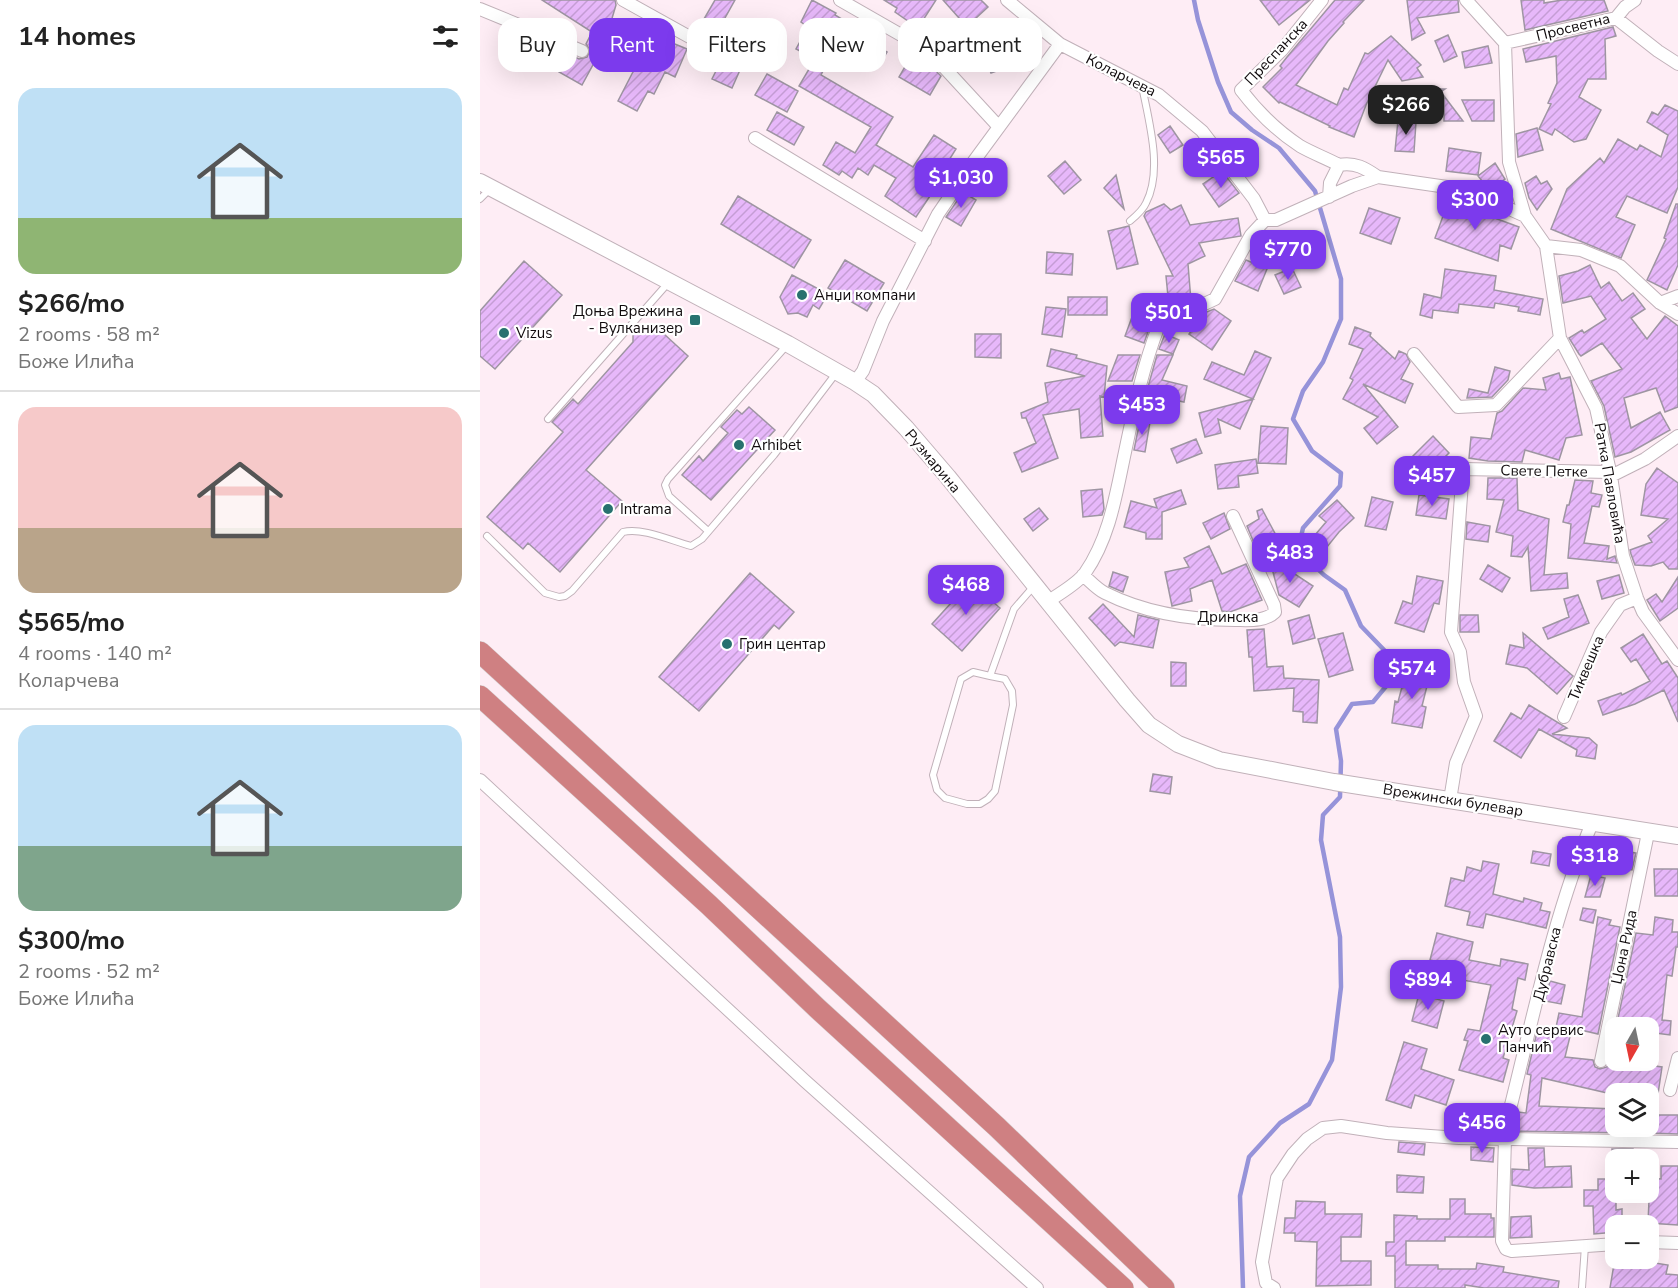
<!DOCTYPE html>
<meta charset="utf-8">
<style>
body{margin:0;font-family:"Nunito Sans",sans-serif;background:#f2f2f2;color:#222;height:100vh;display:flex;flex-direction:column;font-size:22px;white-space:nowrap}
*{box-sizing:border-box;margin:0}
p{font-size:20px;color:#767676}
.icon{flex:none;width:33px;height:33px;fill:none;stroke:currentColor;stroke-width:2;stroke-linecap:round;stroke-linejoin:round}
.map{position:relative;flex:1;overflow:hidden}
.side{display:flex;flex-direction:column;background:#fff;width:480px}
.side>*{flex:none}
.top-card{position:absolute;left:18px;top:18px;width:570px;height:54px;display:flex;gap:12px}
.needle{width:39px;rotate:189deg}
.controls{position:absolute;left:1125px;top:1017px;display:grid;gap:12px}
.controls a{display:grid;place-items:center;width:54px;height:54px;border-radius:12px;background:#fff;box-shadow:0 6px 24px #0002;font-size:30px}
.price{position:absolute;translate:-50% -51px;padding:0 14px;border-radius:12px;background:#7c3aed;color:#fff;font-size:20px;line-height:39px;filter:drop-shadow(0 2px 3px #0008)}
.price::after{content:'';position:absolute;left:50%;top:36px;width:18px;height:14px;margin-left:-9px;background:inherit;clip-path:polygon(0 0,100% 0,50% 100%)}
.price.on{background:#222;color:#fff}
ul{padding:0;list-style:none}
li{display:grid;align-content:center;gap:12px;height:318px;padding:0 18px}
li+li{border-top:2px solid #e0e0e0}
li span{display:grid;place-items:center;height:186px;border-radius:18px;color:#555}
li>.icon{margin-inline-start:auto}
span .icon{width:108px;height:108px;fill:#fffc;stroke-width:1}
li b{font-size:26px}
h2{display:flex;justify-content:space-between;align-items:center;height:72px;padding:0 18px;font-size:26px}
.pill{padding:0 21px;border-radius:18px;background:#fff;box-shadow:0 6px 24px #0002;font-size:21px;line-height:54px}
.pill.on{background:#7c3aed;color:#fff}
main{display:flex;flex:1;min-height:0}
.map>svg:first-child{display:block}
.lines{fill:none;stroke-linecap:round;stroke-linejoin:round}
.stream{stroke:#9693d9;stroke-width:4.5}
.building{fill:url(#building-hatch);stroke:#9e95a2;stroke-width:1.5}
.service-casing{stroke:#c1b1b9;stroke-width:8}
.minor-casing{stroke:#c1b1b9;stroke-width:14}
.secondary-casing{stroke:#c1b1b9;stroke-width:18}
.motorway-casing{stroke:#d4d3d3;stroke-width:22}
.service{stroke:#fff;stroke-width:6}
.minor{stroke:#fff;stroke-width:12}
.secondary{stroke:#fff;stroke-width:16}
.motorway{stroke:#cf8082;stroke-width:21}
.poi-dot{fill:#27716f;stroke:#fff;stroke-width:2}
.labels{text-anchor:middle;stroke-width:4.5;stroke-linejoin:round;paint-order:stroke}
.street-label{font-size:15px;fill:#100b0d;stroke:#fff}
.poi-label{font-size:15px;fill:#100b0d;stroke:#fff;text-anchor:start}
</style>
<main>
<section class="side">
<h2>14 homes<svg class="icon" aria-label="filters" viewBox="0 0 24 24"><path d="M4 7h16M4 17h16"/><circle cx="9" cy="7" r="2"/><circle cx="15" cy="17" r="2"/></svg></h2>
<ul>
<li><span style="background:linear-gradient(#bfe0f5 70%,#8fb573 0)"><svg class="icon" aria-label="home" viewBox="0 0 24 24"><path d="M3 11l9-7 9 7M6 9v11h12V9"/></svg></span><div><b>$266/mo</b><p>2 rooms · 58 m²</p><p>Боже Илића</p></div></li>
<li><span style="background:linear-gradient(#f6c9c9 65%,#b9a48a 0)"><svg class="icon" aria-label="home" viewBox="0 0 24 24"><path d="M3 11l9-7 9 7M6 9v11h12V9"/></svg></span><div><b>$565/mo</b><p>4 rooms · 140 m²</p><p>Коларчева</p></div></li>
<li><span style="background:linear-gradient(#bfe0f5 65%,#7fa58c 0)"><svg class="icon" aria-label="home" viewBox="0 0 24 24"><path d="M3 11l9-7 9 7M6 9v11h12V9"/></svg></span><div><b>$300/mo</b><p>2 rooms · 52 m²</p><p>Боже Илића</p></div></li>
</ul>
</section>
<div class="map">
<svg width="1198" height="1288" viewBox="0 0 1198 1288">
<defs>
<pattern id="building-hatch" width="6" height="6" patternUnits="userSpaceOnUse" patternTransform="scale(1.5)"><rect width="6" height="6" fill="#e7b8fa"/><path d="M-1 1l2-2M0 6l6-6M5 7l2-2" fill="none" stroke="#c59dd5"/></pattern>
</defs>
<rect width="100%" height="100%" fill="#feedf5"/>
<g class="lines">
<path class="stream" d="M714 0 718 20 738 82 751 112 772 130 799 148 835 191 861 279V319L843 362 823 391 813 419 832 451 861 473 860 486 823 528 818 550 844 575 865 590 881 626 907 653 908 684 893 702 872 704 856 729 861 761 860 797 843 815 841 840 860 937 861 987 852 1060 829 1104 800 1123 769 1157 760 1196 763 1288"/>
</g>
<path class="building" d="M62 0H135L136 5 130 25 183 46 185 40 207 49 195 77 185 72 174 94 168 91 157 111 138 101 156 66 120 52 102 85 79 72 88 54 99 59 107 57 110 50 106 44 112 32Z
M235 0H255L245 18 254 23 241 45 217 31Z
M332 0 356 13 355 15 375 27 373 31 407 52 398 67 358 42 341 75 413 117 396 145 433 167 454 135 476 149 457 179 460 181 436 217 405 196 416 178 394 165 388 175 378 168 372 178 362 171 359 175 343 165 356 142 375 153 391 127 319 86 335 59 316 49 328 27 321 22Z
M404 0H456L438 28 415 12 417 8Z
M463 0H501L508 7 482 31 492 42 472 59 455 40 479 18Z
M780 0H830L799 25Z
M855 0H884L863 22 864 23 848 41 816 85 857 105 864 88 868 90 885 53 888 54 911 36 941 65 937 68 943 77 922 81 908 60 886 105 874 137 849 127 850 126 800 102 799 103 783 87 802 68 800 66 807 57Z
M927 0H978L979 12 937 18 945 33 932 40Z
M1041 0H1064V3L1082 0H1124L1128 11 1045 30Z
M1133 27 1136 36 1125 39 1126 79H1108L1099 97 1121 110 1106 139 1094 142 1075 129 1072 135 1059 129 1071 104 1068 103 1077 83 1076 56 1046 62 1043 49Z
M968 35 977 56 964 62 955 41Z
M520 41 530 66 511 73 501 49Z
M1008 46 1012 63 985 68 982 52Z
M434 58 456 71 461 76 450 95 419 77 426 65Z
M240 63 248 67 260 70 252 88 232 79Z
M287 74 318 91 307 112 275 95Z
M928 89H965L940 106Z
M964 96 983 121H964Z
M982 100H1014V121H992Z
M1185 105 1198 111V187L1187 213 1147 196 1136 217 1155 225 1141 258 1071 229 1087 189 1120 158 1124 163 1138 139 1157 150 1160 145 1181 157 1188 135 1167 122 1172 112 1178 115Z
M297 112 324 127 314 145 287 130Z
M918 120 936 122 934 152 915 151Z
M690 126 703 145 690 153 678 135Z
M1057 128 1063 150 1038 157 1036 134Z
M969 148 1001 153 998 175 966 171Z
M585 161 601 180 584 194 568 176Z
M1015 163 1025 179 1010 191 998 176Z
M742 171 759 193 739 207 723 184Z
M636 175 644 209 624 188Z
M1056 176 1061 184 1067 181 1072 189 1057 210 1049 198 1045 183Z
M483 192 496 200 481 226 466 217Z
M258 196 331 240 314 268 241 224Z
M970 197 983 202 982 206 1039 227 1031 249 1020 245 1018 261 955 238Z
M684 204 691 210 701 205 710 225 758 218 761 236 719 243 725 256 708 264 711 301 701 306 689 307 686 276H693L664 216 666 212Z
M1196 204H1198V265L1187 290 1167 280 1186 239 1184 238Z
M889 208 920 218 911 244 880 233Z
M649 226 658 264 637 269 628 231Z
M567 252 593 254 592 275 566 273Z
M365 260 404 283 387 311 348 288Z
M766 260 787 269 778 291 755 281Z
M44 261 82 295 15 369 0 356V311Z
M1110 265 1121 288 1129 282 1142 301 1153 293 1165 309 1151 318 1167 339 1185 316 1198 326V407L1185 412 1176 388 1144 398 1151 428 1180 412 1190 430 1151 452 1135 457 1124 406 1111 381 1142 369 1122 343 1101 356 1099 354 1089 338 1102 330 1104 333 1126 319 1111 296 1083 303 1079 276 1098 271Z
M812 268 821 287 804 294 795 275Z
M965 269 1016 276 1014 290 1063 299 1060 315 1038 311 1039 307 1015 303 1014 308 979 304 978 313 953 310 952 318 940 315 944 294 961 298Z
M312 275 348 294 339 309 333 305 327 317 318 313 308 314 300 297Z
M588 297H627V315H588Z
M566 307 586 309 582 337 562 334Z
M655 309 674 315 664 343 645 336Z
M734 309 751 321 732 350 709 334 724 313Z
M183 325 184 334 208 356 106 470 142 501 80 572 48 543 43 549 7 517 83 432 72 422 93 399 98 404 153 342V331L157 326Z
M875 327 891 333 890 336 915 359 919 351 926 354 930 362 921 379 933 384 925 403 883 384 918 427 897 444 884 428 898 417 863 399 873 380 870 378 883 349 869 344Z
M495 334H521V358L495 357Z
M685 334 699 340 693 354 679 349Z
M571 349 597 355 596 358 627 366 624 397 620 396 623 436 601 438 599 409 563 415 578 458 542 472 534 453 556 443 546 418H542L541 413 568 402 565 383 605 376 567 366Z
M775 351 791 358 760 429 738 419 741 433 725 437 719 413 773 399 724 379 732 362 764 375Z
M638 355H660L652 381H628Z
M677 355H693L682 380 707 386 704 402 666 394Z
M1015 367 1030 371 1028 380 1012 397 987 398 989 389 1008 393Z
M1079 373 1081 379 1090 377 1102 435 1086 438 1079 460 1045 450 1042 462 1008 461 989 458 991 437 1011 439 1017 413 1022 411 1043 388 1066 390 1063 378Z
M269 407 295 430 231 500 202 475 219 456 223 461 248 433 241 427 257 410 262 414Z
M660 420 670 422 665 452 654 450Z
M781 426 808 428 806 464 778 463Z
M953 436 969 453 948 474 932 457Z
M716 439 722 453 697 463 691 449Z
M776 459 778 473 758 476 759 487 738 489 735 465Z
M1177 468 1198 483V569H1189L1183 562 1171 566 1155 565 1151 554 1150 550 1172 542 1168 536 1188 519 1161 515 1166 484Z
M1008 478H1037L1038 510 1069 519 1064 575 1087 573 1088 588 1051 591 1048 547 1042 557 1031 556 1033 536 1016 532 1024 500 1007 499Z
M1095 480 1113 481 1111 493 1122 495 1119 507 1112 506 1104 543 1129 546 1127 559 1135 556 1137 563 1088 558 1091 524 1083 522 1087 505H1089Z
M622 489 624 509 622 515 603 517 601 491Z
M701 490 706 504 682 512V539H666V533L644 527 651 501 677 508 674 499Z
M939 495 969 499 966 519 936 515Z
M892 497 913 502 906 530 885 526Z
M857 500 874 518 859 532 843 552 830 541 846 522 839 516Z
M559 508 568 519 553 531 544 519Z
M782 509 798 539 786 545 785 541 774 543 767 526 779 519 777 511Z
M744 513 750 529 731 539 723 523Z
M987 522 1010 526 1008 542 986 539Z
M729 546 742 574 766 564 782 600 750 612 742 611 732 580 710 589 712 601 692 606 685 572 709 567 704 558Z
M789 557 833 586 819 607 799 595Z
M1008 565 1030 578 1022 592 1000 579Z
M633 572 648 577 643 592 629 586Z
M270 573 314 612 299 629 294 625 219 711 179 677Z
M1139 575 1144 593 1122 599 1117 581Z
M937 576 963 581 959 604 954 603 944 632 915 623 923 601 932 604Z
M1198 577V608L1180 621 1167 600 1176 594 1182 602Z
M490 582 520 608 482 651 452 624Z
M1098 595 1109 623 1068 639 1063 628 1089 617 1084 599Z
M623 604 654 637 658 615 679 620 673 648 640 642 635 646 609 618Z
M829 615 835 638 813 644 808 621Z
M980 615H998L999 632H980Z
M784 629 787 667 803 666 804 678 839 680 837 723 823 722V712L813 711 814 688 774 691 772 657H769L767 630Z
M863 633 873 670 849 677 838 639Z
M1043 633 1093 676 1077 694 1047 668 1026 664 1030 645 1044 648Z
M1163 634 1182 664 1187 661 1198 678V722L1184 690 1155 704 1123 715 1118 701 1141 693 1142 695 1170 681 1156 659 1151 662 1141 648Z
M691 662 706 663V686H691Z
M927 668 950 674 942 706 946 707 942 728 912 723 915 701 918 702Z
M1049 705 1087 728 1072 734 1109 738 1117 745 1115 759 1096 756 1097 750 1059 729 1041 758 1014 741 1031 713 1041 719Z
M673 774 692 777 690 794 670 791Z
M1083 838 1095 842 1089 860 1078 857Z
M1131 848 1156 853 1152 870 1128 866Z
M1053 851 1071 854 1069 866 1051 863Z
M1003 861 1019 864 1013 894 1043 902 1044 898 1062 903 1060 910 1070 912 1066 928 1006 914 1003 928 987 925 990 912 965 906 971 878 984 881 987 867 1001 871Z
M1174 869H1198V896H1175Z
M1111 875 1125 878 1120 897H1105Z
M1103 908 1116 910 1113 923 1100 920Z
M1118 917 1131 920 1129 925 1140 927 1118 1034 1092 1028 1085 1057 1113 1060 1115 1067 1120 1069 1127 1067 1130 1060H1168V1065L1182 1067 1178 1094H1136V1095L1062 1078 1059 1106 1136 1109 1135 1126H1153V1133L1035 1131 1038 1112 1046 1113 1051 1075 1047 1074 1057 1032 1074 1037 1079 1013 1102 1017Z
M1175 917 1193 920 1192 932H1198V947H1196L1192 976 1187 975 1182 1020 1191 1021 1190 1035 1168 1032V1028H1136L1156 933 1173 935Z
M957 933 993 942 989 960 1020 966 1021 959 1048 964 1045 980 1038 978 1032 1009 1037 1011 1023 1058 1029 1060 1023 1082 979 1070 988 1041 984 1040 988 1029 1000 1031 1011 985 982 980 984 968 950 960Z
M1070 981 1085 985 1081 1004 1065 1001Z
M939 994 964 1001 957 1028 932 1021Z
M924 1042 947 1049 941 1069 974 1080 966 1105 935 1095 931 1108 906 1100Z
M1168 1115H1198V1134L1168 1133Z
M919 1142 945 1144 944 1155 918 1152Z
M991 1147 1014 1148 1013 1162 991 1160Z
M1048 1148H1064L1065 1167 1091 1166 1092 1187 1054 1188 1032 1185V1169L1049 1170Z
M1132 1149H1153V1160H1132Z
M1181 1166H1198V1225L1168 1223 1170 1178 1181 1179Z
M917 1175 944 1177 943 1193 917 1192Z
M1118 1179H1136V1210L1142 1209V1226H1136V1232L1114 1234 1113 1206H1104V1190H1118Z
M970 1199H985V1214H1011V1218H1014V1237H965V1241H926V1265H958V1269H996L997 1263 1024 1267 1023 1272 1079 1281 1078 1288H1004L985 1285V1288H915V1256H906V1242H914V1215L937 1216V1219H970Z
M816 1201 845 1202V1214H882L881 1237H861V1261H891V1285L836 1286 837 1242 815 1241V1233H804L805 1218H815Z
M1051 1216 1052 1237 1030 1238 1031 1217Z
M1135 1258H1156V1260L1188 1265 1186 1274 1198 1275V1288H1130Z"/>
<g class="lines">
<defs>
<path id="service" d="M0 199 10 189
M650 221C656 216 663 210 666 203 683 170 669 122 662 86
M68 419 189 282
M228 531 189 496 185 485 188 479 308 344
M7 536 65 593 79 597 85 596 92 591 143 532C162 527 192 541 211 546L222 539 294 455 357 372
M510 676 525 679 532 691 533 705 515 791 508 799 500 804H487L465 798 457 790 453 775 481 679 493 672 510 676 534 609 554 586
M1102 1288 1105 1246"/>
<path id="minor" d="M143 0 251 60
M360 0 449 51 519 127
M527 0 580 44 679 95 722 131 774 199 785 220
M842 0 802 50 761 90C777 111 797 131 820 146 832 153 846 158 859 165
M986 0 1025 43 1029 162 1045 216 1066 246 1080 338 1116 408 1131 476 1143 556 1157 598 1163 612 1198 660
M0 9 102 51
M1136 18 1178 51 1198 64
M1025 43 1136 18 1145 7 1155 0
M275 138 445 241
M849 197 850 183 859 165C875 162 885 168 898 177
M1066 246 1101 250 1140 266 1180 303 1198 314
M1180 303 1198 296
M934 354 978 407 1016 405 1080 338
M375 382 383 371 403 321 458 214 494 161 580 44
M1131 476 1165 459 1198 436
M603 575C610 581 617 589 625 593 665 613 711 620 755 620 768 620 785 622 795 612L794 605 753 516
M569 601C580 593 597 584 605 573 630 537 636 494 645 452 654 409 663 366 679 325L735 299 771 235 785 220H796L872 186 898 177 967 187 1001 196 1045 216
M1084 717 1121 632 1140 605 1157 598
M0 780 325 1081 557 1288
M970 800 976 763 996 716 984 682 980 652 971 632 983 469 1129 472
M1112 823C1074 915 1054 1013 1030 1109L1025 1139 1022 1241 1026 1249 1032 1251 1136 1244
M1121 1061 1168 833
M1190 1090 1198 1058
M1168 1242 1198 1243
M794 1288 786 1283 782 1262 797 1178 813 1154 827 1139 843 1128 861 1126 907 1133 979 1138 1198 1142"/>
<path id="secondary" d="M0 182 308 344 375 382 393 394 426 428 468 477 647 700 669 725 698 744 739 760 854 782 1198 836"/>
<path id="motorway" d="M0 652 517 1127 684 1288
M0 696 229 905 337 1008 643 1288"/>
</defs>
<use href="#service" class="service-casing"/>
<use href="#minor" class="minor-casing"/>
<use href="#secondary" class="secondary-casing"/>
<use href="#motorway" class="motorway-casing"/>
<use href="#service" class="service"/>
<use href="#minor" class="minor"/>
<use href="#secondary" class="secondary"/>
<use href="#motorway" class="motorway"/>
</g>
<g class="poi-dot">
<circle cx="322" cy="295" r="6"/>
<rect x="209" y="314" width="12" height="12" rx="3"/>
<circle cx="24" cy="333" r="6"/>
<circle cx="259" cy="445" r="6"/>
<circle cx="128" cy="509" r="6"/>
<circle cx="247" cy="644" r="6"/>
<circle cx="1006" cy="1039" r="6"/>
</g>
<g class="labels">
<g class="street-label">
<text transform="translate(1093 27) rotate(-14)" y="5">Просветна</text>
<text transform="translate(796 52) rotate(-47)" y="5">Преспанска</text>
<text transform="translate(641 75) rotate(27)" y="5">Коларчева</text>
<text transform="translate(453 461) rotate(50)" y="5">Рузмарина</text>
<text transform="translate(1064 471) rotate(1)" y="5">Свете Петке</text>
<text transform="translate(1130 483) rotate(80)" y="5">Ратка Павловића</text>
<text x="748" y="622">Дринска</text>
<text transform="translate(1106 668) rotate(-67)" y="5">Тиквешка</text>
<text transform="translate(973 800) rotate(9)" y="5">Врежински булевар</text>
<text transform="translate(1144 947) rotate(-78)" y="5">Џона Рида</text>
<text transform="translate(1067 964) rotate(-76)" y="5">Дубравска</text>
</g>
<g class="poi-label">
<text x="334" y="300">Анџи компани</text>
<text x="203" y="316" text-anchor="end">Доња Врежина<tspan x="203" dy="17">- Вулканизер</tspan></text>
<text x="36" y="338">Vizus</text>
<text x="271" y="450">Arhibet</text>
<text x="140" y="514">Intrama</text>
<text x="259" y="649">Грин центар</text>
<text x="1018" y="1035">Ауто сервис<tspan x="1018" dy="17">Панчић</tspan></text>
</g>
</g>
</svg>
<div class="controls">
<a><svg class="needle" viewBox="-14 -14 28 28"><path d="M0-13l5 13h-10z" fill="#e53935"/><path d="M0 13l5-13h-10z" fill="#767676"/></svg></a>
<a><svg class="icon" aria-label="layers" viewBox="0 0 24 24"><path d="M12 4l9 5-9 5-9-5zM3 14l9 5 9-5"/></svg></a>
<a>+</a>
<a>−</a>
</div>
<b class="price on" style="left:926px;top:136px">$266</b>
<b class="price" style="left:741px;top:189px">$565</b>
<b class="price" style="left:481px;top:209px">$1,030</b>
<b class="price" style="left:995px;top:231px">$300</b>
<b class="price" style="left:808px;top:281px">$770</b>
<b class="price" style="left:689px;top:344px">$501</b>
<b class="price" style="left:662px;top:436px">$453</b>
<b class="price" style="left:952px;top:507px">$457</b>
<b class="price" style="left:810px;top:584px">$483</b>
<b class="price" style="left:486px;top:616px">$468</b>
<b class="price" style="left:932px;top:700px">$574</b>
<b class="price" style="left:1115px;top:887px">$318</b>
<b class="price" style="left:948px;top:1011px">$894</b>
<b class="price" style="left:1002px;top:1154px">$456</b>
<div class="top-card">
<a class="pill">Buy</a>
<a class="pill on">Rent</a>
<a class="pill">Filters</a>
<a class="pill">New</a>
<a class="pill">Apartment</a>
</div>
</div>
</main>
